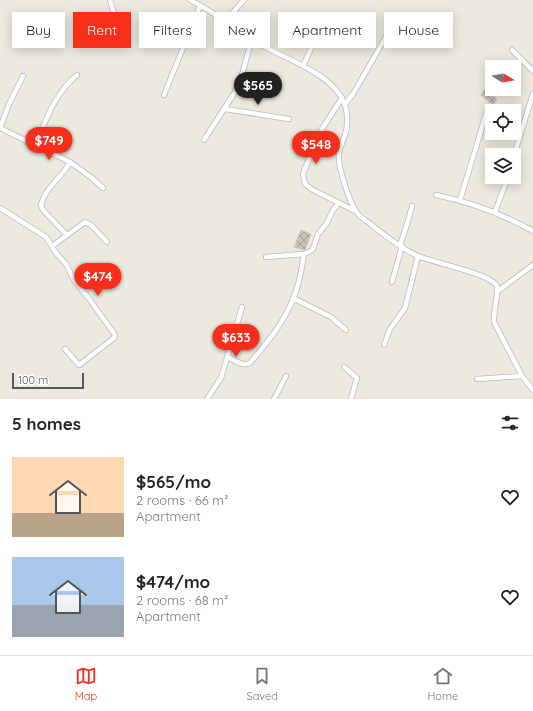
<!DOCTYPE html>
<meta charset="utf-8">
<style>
body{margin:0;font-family:Quicksand,sans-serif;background:#f6f6f6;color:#222;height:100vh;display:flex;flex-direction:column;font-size:15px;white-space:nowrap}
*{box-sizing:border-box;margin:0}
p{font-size:13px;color:#767676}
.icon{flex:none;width:22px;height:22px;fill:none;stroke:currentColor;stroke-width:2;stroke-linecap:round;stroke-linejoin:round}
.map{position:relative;height:399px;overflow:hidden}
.details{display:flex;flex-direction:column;background:#fff;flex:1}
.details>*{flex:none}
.guide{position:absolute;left:12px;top:12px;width:509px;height:36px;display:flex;gap:8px}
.needle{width:26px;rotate:101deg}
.tools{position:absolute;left:485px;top:60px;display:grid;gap:8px}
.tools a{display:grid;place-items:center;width:36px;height:36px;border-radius:0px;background:#fff;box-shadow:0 2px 10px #0003;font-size:20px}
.scale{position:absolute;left:12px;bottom:10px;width:72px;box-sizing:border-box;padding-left:4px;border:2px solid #575b61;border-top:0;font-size:11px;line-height:14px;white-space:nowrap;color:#575b61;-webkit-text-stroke:3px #fff;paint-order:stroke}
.price{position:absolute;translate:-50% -34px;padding:0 9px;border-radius:14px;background:#f62e1a;color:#fff;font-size:13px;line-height:26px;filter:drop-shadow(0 1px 2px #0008)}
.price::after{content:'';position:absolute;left:50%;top:24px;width:12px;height:9px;margin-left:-6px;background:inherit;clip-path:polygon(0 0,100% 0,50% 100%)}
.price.active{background:#222;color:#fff}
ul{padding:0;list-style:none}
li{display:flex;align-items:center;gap:12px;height:100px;padding:0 12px}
li span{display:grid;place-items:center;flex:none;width:112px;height:80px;border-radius:0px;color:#555}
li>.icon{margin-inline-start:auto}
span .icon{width:48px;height:48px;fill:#fffc;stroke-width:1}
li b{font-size:17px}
h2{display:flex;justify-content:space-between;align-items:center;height:48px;padding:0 12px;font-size:17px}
.tag{padding:0 14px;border-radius:0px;background:#fff;box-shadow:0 2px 10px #0003;font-size:14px;line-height:36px}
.tag.active{background:#f62e1a;color:#fff}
.tab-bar{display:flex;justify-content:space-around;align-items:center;height:56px;border-top:1px solid #e0e0e0;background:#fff;font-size:11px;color:#767676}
.tab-bar a{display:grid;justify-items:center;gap:2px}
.tab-bar .active{color:#f62e1a}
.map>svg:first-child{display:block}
.building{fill:url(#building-cross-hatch);stroke:#d1cbbc}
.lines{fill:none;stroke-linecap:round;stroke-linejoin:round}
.street-casing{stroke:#b6b9bf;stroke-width:6}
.street{stroke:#fff;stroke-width:4.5}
</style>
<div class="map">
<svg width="533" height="399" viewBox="0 0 533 399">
<defs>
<pattern id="building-cross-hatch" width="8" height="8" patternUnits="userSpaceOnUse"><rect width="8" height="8" fill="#c7c2bb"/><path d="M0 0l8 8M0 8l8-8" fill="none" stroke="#a4a19b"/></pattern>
</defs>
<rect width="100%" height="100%" fill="#ece9de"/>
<path class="building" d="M485 89 497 99 493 105 481 95Z
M301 230 311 234 305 250H303L294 247Z"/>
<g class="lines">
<defs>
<path id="street" d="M110 0 113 10 127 36
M190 0C216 13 239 31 264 46 289 61 333 74 344 103 348 112 348 126 345 135 343 141 340 147 339 153 337 165 350 206 359 215 363 219 369 222 373 226 387 237 402 249 418 256 434 263 489 273 497 286 499 290 493 313 494 322L522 376 533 390
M226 20 244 0
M301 27 316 33 317 35 303 66
M512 50 533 71
M23 76 9 104 0 128 70 162 92 178 103 188
M164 95 200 6
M342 98 322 129 306 166 303 174 305 184 313 190 355 211
M345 104 353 94 395 21
M225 109 289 119
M204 140 235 92 241 78 252 38
M35 145C46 120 55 93 77 75
M514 155 533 94
M436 195C471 202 502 214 533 231
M460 200 486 114
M0 208 46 237 56 253 66 264 74 280 90 300 115 335 114 338 79 365 65 349
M495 212 508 177
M67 235 43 210 41 205C45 187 62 178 70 162
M400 245 407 224 412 206
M52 246 85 222 91 225 107 242
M266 257 304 254 311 251 313 249 318 234 327 223 333 210 339 203
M392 282 402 246
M498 291 533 265
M293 298 331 317 346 330
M384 345 390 329 405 308 418 256
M228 357C234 360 243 367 250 363 270 339 288 318 297 288 301 277 302 265 304 254
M344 367 357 378 351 399
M477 379 522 376
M207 399 221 378 242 307
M274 399 286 376"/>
</defs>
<use href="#street" class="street-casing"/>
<use href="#street" class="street"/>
</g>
</svg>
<div class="tools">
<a><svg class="needle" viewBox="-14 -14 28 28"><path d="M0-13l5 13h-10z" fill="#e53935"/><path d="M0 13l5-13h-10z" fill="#767676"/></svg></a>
<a><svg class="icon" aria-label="locate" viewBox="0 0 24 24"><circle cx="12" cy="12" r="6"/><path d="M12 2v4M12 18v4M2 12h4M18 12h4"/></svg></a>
<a><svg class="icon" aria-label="layers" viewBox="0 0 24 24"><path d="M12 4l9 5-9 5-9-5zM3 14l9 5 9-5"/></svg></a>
</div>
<div class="scale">100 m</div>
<b class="price active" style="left:258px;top:106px">$565</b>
<b class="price" style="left:49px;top:161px">$749</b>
<b class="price" style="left:316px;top:165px">$548</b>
<b class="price" style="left:98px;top:297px">$474</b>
<b class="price" style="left:236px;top:358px">$633</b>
<div class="guide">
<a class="tag">Buy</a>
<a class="tag active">Rent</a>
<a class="tag">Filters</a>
<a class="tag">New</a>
<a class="tag">Apartment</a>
<a class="tag">House</a>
</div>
</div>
<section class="details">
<h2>5 homes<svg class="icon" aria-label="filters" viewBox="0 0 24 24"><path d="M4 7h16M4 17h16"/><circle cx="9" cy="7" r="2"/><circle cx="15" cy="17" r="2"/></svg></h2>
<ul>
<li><span style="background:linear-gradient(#ffd9b3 70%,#b9a48a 0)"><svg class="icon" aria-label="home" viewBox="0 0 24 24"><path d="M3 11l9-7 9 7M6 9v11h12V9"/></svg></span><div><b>$565/mo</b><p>2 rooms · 66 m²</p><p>Apartment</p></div><svg class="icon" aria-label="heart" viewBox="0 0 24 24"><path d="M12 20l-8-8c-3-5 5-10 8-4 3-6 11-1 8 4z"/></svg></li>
<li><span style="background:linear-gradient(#a9c7e8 60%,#9aa5b1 0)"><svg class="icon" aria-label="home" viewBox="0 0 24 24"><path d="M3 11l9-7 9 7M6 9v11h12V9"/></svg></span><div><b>$474/mo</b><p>2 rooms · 68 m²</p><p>Apartment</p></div><svg class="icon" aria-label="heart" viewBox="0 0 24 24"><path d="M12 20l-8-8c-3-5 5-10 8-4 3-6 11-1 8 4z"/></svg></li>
</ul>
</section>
<nav class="tab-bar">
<a class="active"><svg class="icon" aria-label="map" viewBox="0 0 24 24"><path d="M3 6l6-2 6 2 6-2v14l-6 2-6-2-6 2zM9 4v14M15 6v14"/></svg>Map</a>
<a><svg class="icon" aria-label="saved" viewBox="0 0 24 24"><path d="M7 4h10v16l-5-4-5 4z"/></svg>Saved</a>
<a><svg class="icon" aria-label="home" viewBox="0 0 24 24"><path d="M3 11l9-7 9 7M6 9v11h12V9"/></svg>Home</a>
</nav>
